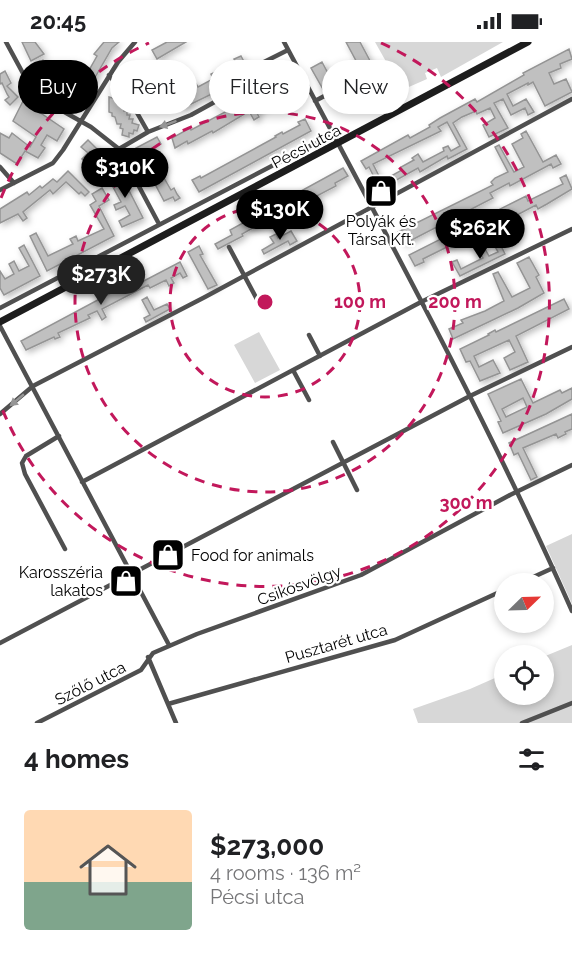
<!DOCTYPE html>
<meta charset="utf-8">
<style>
body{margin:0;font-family:Raleway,sans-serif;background:#f2f2f2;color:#202124;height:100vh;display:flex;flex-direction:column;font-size:22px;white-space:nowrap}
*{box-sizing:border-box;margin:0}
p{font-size:20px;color:#757577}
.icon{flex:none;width:33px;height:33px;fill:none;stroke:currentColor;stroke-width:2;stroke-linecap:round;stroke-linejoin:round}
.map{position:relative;height:681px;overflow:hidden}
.details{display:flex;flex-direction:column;background:#fff;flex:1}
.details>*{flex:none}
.guide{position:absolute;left:18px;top:18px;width:537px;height:54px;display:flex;gap:12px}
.needle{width:39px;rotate:67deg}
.tools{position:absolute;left:494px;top:531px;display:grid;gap:12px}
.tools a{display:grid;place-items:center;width:60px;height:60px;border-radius:50%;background:#fff;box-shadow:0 3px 9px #0003;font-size:30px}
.price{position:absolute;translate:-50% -51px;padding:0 14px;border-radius:21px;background:#000;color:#fff;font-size:20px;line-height:39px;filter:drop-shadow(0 2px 3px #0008)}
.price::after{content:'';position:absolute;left:50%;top:36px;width:18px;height:14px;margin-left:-9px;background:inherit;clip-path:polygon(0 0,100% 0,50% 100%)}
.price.on{background:#222;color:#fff}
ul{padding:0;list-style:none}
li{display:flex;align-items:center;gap:18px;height:150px;padding:0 24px}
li+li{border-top:2px solid #e0e0e0}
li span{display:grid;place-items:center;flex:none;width:168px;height:120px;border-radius:6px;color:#555}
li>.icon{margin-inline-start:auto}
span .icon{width:72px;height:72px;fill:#fffc;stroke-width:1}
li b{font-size:26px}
h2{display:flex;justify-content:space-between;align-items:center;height:72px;padding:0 24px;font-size:26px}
.tag{padding:0 21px;border-radius:27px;background:#fff;box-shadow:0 3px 9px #0003;font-size:21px;line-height:54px}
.tag.on{background:#000;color:#fff}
.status{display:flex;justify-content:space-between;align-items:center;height:42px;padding:0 30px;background:#fff;direction:ltr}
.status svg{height:16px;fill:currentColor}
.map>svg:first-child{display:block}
.green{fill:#d7d7d7}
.building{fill:#c0c0c0;stroke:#949494;stroke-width:1.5;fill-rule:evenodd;filter:url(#shadow)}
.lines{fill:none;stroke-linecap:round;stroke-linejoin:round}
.street{stroke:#505050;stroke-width:4.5}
.secondary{stroke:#1d1d1d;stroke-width:7}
.oneway{fill:#969696}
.ring{fill:none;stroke:#c2185b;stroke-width:3;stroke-dasharray:10 8}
.labels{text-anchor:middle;stroke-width:4.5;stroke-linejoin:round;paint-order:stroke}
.street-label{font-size:16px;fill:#000;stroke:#fff}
.poi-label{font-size:16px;fill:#000;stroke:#fff}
.centre{fill:#c2185b;stroke:#fff;stroke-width:3}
.ring-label{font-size:18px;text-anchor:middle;font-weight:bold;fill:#c2185b;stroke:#fff;stroke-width:4.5;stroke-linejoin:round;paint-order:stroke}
</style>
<div class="status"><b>20:45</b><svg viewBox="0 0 49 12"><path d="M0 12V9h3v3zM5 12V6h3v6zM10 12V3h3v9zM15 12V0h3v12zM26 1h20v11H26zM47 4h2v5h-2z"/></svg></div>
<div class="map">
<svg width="572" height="681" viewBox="0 0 572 681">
<defs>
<filter id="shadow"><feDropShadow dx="2.5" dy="2.5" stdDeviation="3" flood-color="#0004"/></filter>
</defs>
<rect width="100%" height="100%" fill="#fff"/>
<path class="green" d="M375 0H503L441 35 437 26 425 31 427 37 402 48Z
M259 290 280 328 255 341 234 303Z
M572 492V562L546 504Z
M572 603V681H418L413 667 470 647 504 632V652H543V615Z"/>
<path class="building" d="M22 0H35L44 12 31 19Z
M104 0H119L112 6 82 58 72 51 77 43 80 44 97 14 94 12Z
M167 0H186L157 17 152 8Z
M346 0H360L376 30 379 28 385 38 388 36 392 44 388 46 390 49 376 56 372 48 378 45 368 25 361 28Z
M569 7 572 17 560 22 561 26 549 31 554 42 566 37 572 50 545 64 533 40 528 43V41L507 52 513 64 526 57 534 70 528 73 525 66 511 73 503 57 494 61 508 86 489 95 483 83 495 76 490 66 477 72 476 69 462 75 453 81 467 107 448 117 447 114 420 130 418 126 393 140 391 134 402 128 401 125 414 118 412 116 418 112 423 120 444 109 443 106 448 104 451 109 460 104 447 80 438 85 441 89 373 122 387 150 378 155 375 148 379 145 369 125 366 127 361 119 408 93 410 96 430 85 429 83 440 76 475 57 477 60 524 33 523 31Z
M241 14 247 25 213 45 216 50 183 66 177 53 190 46 189 43 195 40 198 45 213 37 211 32 236 20 234 17Z
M43 18 50 24 48 25 59 31 53 42 36 28V26Z
M322 20 329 33 343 26 348 36 324 49 311 26Z
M141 26 155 56 144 63 129 33Z
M5 29 11 41 7 44 18 55 10 63 5 58 9 55 7 52 2 41 0 42V32Z
M271 42 276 51 264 57 267 63 257 71 259 75 254 78 250 71H246L213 91 212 89 188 102 187 99 175 106 172 96 190 86 191 88 265 49 264 46Z
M109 55 116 57 122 61 121 65H125L124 69H127V73H130L129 77H133L132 81 139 83 137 89 134 88 133 92 129 91V95L122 93 123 87 120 86 121 82H117L115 75 112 74V71L109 70Z
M23 59 64 87 57 99 47 93 41 103 45 106 38 116 25 109 17 122 0 111V91L9 96 12 91 30 105 36 95 13 79Z
M305 77 311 89 199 150 192 138 200 134 201 136 276 95 275 94 282 90 283 92 300 83 298 80Z
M526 89 543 120 556 113 561 122 553 126 551 122 510 144 509 141 490 151 493 156 404 202 398 190 493 143 491 140 495 136 508 130 495 105 499 103 514 130 524 125 512 102 523 96 521 92Z
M157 95 161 102 148 108 171 148 174 146 177 152 180 156 175 159 173 155 164 159 136 106Z
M88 98 102 112 104 110 110 117 100 126 92 118 88 122 82 117 88 111 81 105Z
M117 125 143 176 122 185 119 179 130 173 125 164 116 168 114 163 121 160 113 145 116 143 108 130Z
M343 126 348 134 335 141 336 144 309 158 310 160 303 163 273 177 272 175 242 192 243 194 218 207 215 202 232 193 230 188Z
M68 129 89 150 85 154 81 150 79 152 66 140 53 152 50 148 23 170 27 176 23 179 18 172 0 181V167L27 150 29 153 40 144 42 146 53 137 57 140Z
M566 133 572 147 547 162 538 167 536 163 496 184V182L481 188 423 217 424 220 415 224 409 213 526 154 528 159 563 142 560 136Z
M102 146 109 158 99 164 114 194 47 229 30 194 36 191 48 214 73 202 70 197 76 194 78 199 104 187 90 163 96 159 92 152Z
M291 189 297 199 290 203 288 199 264 212 262 208 274 201 270 195 276 192 278 196Z
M498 198 505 212 460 234 452 220 457 218 461 227 483 216 479 210 485 207 489 214 498 210 493 201Z
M24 203 40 234 4 253 0 246V229L5 237 14 232 9 222 14 219 19 229 29 224 19 206Z
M199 204 203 212 200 213 217 243 208 247 188 210Z
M529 215 539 233 536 235 544 251 518 266 453 297 449 287 463 281 461 278 485 269 504 259 493 232 498 230 512 255 530 246 517 221Z
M180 220 187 234 183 236 180 231 171 236 174 241 169 244 166 238 150 246 148 243 102 267 106 275 102 278 97 269 88 273 90 276 58 291 60 295 55 297 54 295 26 308 21 299 137 237 140 241Z
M147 255 154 268 167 262 170 267 146 280 144 276 150 273 142 258Z
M564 257 569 267 516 294 528 320 510 328 504 316 515 310 509 298 474 314 479 325 493 318 500 331 480 339 470 319 466 320 460 307 489 293 488 292 495 288 496 290Z
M521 337 533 361 560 348 562 351 572 346V357L546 372 503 391 498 380 501 379 488 352ZM523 356 527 365 506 375 502 367Z
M572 372V387L565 390 566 392 558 396 556 392 523 406 537 435 531 438 518 411 514 413 509 401Z"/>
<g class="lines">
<path class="street" d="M6 0 32 48 43 58 91 85 119 107 159 182
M284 0C384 188 486 375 572 569
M109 33 136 69 148 90
M315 59 358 36
M119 107 148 90 191 73 240 46 264 20 288 8
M0 125 14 141
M0 148 53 121 63 108 118 20 135 0
M229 205 259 261
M0 266 333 92
M0 284 169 603
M309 293 320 314
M293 328 309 358
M0 372 33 344 205 255 572 57
M59 394 26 414 22 421 25 432 65 507
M333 400 357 448
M82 440 421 260 572 187
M518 542 553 526
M0 601 470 354 572 305
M148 615 176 681
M168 662 395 598 504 548
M37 681 141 628 153 611 197 592 361 533 510 453 572 423
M522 681 572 661"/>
<path class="secondary" d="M0 280 528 0"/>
</g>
<defs><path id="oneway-solid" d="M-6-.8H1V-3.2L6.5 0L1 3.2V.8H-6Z" transform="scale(1.5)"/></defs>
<g class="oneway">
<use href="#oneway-solid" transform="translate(168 82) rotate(160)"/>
<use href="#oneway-solid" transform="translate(17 358) rotate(140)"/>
</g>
<g class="ring">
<circle cx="265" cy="260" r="95"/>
<circle cx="265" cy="260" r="190"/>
<path d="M1 156A284 284 0 0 1 149 1M381 1A284 284 0 1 1 1 364"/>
</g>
<defs>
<symbol id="shop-square" viewBox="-11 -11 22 22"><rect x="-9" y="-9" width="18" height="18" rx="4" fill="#000" stroke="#fff"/><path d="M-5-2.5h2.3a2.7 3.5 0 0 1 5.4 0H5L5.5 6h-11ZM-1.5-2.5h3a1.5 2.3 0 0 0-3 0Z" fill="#fff"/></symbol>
</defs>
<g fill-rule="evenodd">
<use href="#shop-square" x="362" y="130" width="38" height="38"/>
<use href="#shop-square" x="149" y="494" width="38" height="38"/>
<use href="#shop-square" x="107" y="520" width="38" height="38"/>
</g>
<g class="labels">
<g class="street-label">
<text transform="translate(306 104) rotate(-28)" y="6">Pécsi utca</text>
<text transform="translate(299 543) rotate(-20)" y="6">Csikósvölgy</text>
<text transform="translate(336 601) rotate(-16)" y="6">Pusztarét utca</text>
<text transform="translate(90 641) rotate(-27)" y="6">Szőlő utca</text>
</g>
<g class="poi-label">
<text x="381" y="185">Polyák és<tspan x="381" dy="18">Társa Kft.</tspan></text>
<text x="191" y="519" text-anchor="start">Food for animals</text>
<text x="103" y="536" text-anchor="end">Karosszéria<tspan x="103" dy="18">lakatos</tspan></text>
</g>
</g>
<circle cx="265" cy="260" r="9" class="centre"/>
<g class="ring-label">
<text x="360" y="266">100 m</text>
<text x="455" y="266">200 m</text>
<text x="466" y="467">300 m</text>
</g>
</svg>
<div class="tools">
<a><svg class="needle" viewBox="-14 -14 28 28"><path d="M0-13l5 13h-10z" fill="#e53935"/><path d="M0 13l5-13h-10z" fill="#757577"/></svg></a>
<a><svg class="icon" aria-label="locate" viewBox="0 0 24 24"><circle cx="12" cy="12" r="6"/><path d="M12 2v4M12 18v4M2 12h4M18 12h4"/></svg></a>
</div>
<b class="price" style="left:125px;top:157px">$310K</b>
<b class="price" style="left:280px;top:199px">$130K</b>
<b class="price" style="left:480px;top:218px">$262K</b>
<b class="price on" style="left:101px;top:264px">$273K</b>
<div class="guide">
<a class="tag on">Buy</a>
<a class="tag">Rent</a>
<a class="tag">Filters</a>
<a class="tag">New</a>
</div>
</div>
<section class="details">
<h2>4 homes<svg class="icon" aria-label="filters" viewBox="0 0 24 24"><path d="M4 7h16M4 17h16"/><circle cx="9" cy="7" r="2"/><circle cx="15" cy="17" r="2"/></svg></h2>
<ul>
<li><span style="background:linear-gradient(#ffd9b3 60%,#7fa58c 0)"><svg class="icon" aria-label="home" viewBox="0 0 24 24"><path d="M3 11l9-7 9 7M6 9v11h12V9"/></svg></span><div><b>$273,000</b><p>4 rooms · 136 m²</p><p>Pécsi utca</p></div></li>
</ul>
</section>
